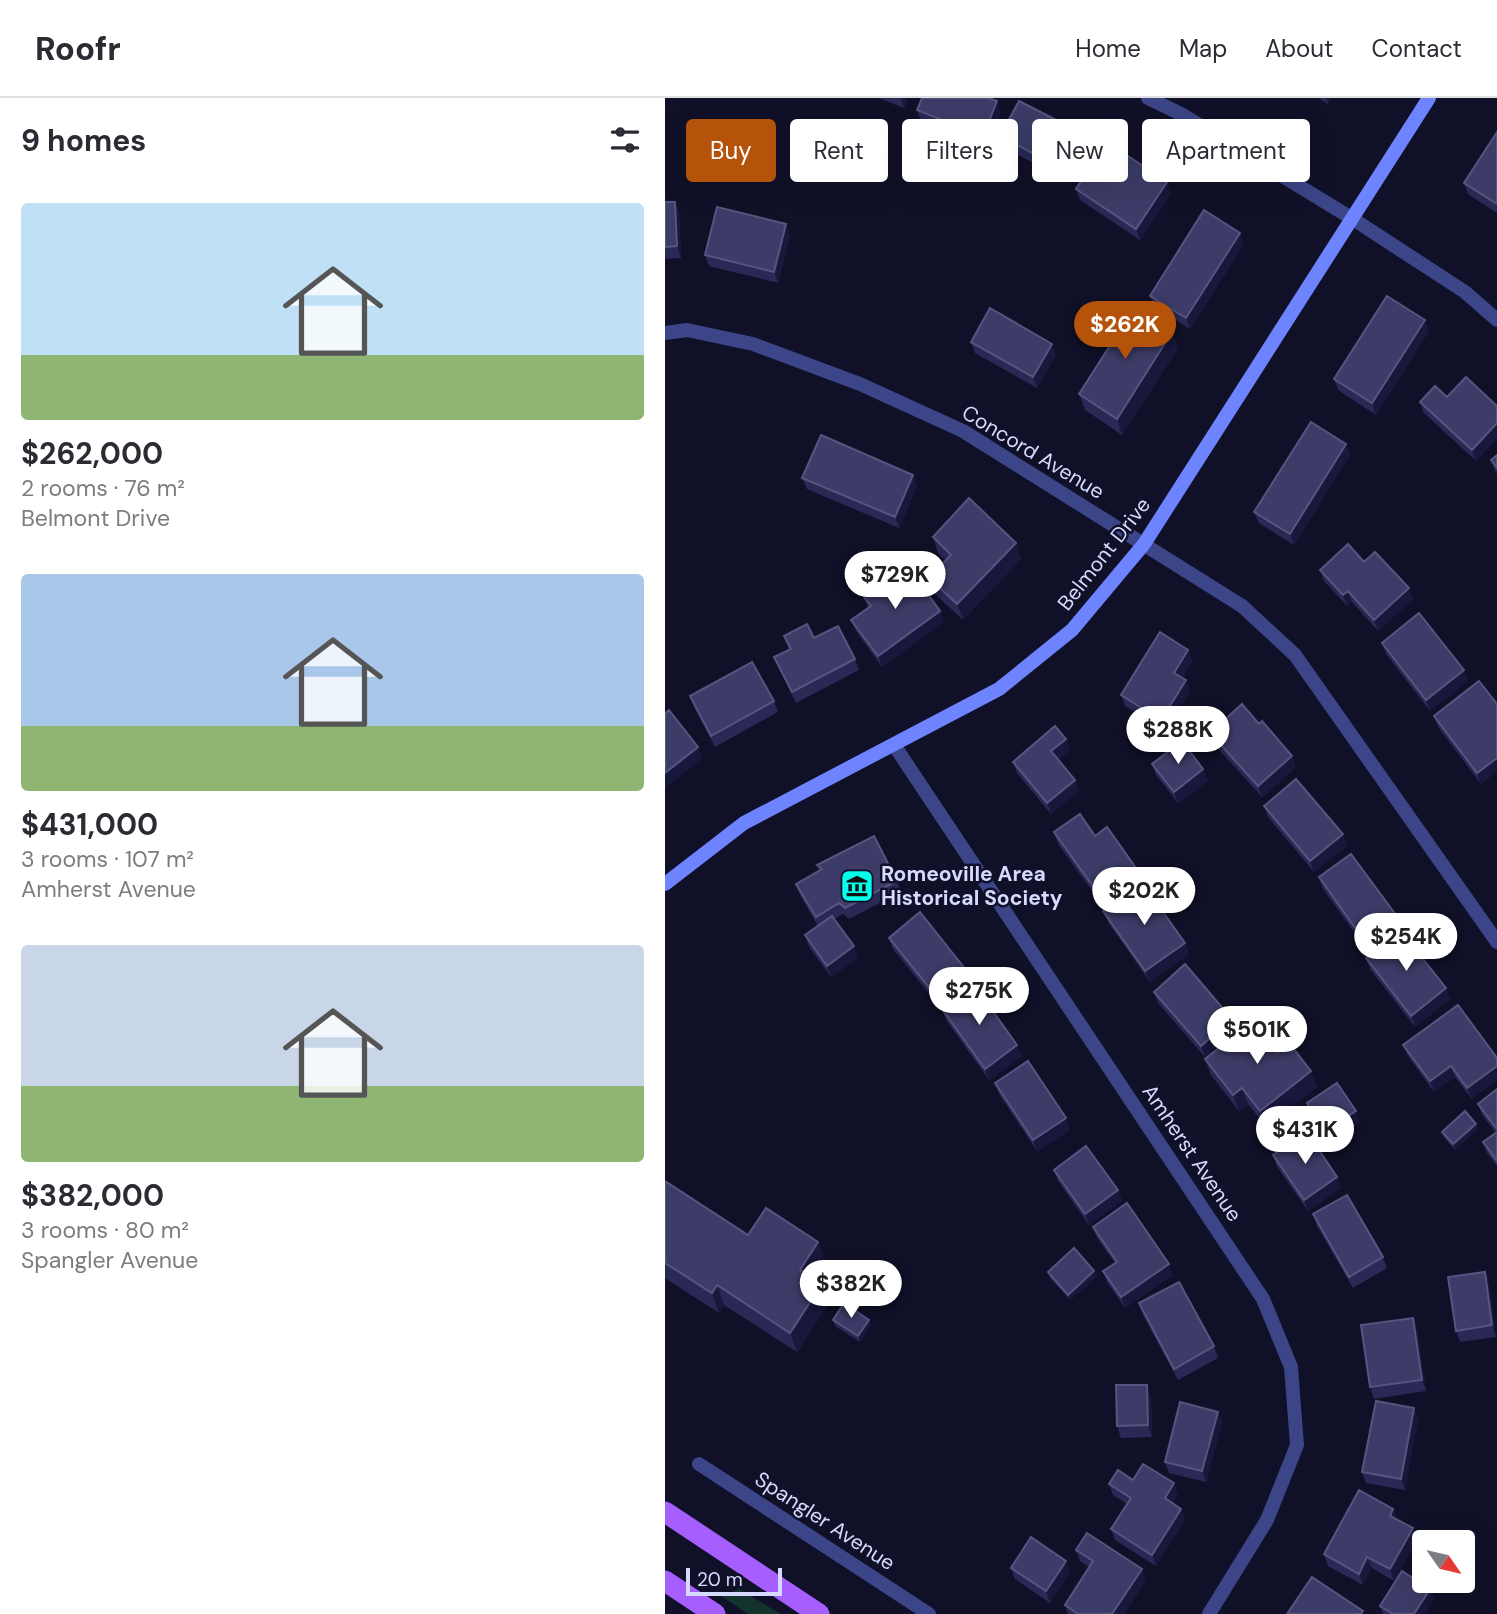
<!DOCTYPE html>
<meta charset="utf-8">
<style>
body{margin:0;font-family:"DM Sans",sans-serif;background:#f7f7f7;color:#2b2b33;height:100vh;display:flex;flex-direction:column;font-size:26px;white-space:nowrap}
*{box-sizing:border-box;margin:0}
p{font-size:23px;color:#7c7c81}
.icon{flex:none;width:38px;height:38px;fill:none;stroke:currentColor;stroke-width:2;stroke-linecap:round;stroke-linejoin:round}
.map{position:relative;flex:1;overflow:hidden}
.drawer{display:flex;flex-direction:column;background:#fff;width:665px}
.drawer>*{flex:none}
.guide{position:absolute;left:21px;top:21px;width:665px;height:63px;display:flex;gap:14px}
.needle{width:46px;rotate:124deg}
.controls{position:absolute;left:747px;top:1432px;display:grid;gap:14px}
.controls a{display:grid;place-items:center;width:63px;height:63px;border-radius:7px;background:#fff;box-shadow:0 7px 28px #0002;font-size:35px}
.scale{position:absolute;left:21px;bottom:18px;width:96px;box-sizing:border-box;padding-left:7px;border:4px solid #d7daff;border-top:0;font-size:19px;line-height:24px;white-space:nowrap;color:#d7daff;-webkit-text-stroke:5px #101028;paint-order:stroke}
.price{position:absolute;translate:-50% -60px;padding:0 16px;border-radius:24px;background:#fff;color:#222;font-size:23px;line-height:46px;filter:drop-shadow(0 2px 4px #0008)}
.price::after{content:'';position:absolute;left:50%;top:42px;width:21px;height:16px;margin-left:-10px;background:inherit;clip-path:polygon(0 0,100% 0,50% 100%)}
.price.current{background:#b45309;color:#fff}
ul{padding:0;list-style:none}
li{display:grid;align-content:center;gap:14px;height:371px;padding:0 21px}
li span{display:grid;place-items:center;height:217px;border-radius:7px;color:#555}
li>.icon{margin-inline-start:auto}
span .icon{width:126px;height:126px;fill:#fffc;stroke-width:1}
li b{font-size:30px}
h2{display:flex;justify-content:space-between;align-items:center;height:84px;padding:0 21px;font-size:30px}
.tag{padding:0 24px;border-radius:7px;background:#fff;box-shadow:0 7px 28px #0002;font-size:24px;line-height:63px}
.tag.current{background:#b45309;color:#fff}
header{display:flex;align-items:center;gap:42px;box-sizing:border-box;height:98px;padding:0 35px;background:#fff;border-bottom:2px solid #e1e1e2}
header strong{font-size:33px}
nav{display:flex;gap:38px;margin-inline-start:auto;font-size:24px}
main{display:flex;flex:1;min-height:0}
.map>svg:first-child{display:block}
.grass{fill:#13322c}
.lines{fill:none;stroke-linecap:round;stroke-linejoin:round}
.street{stroke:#3b4587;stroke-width:14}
.secondary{stroke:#6e84ff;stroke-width:14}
.primary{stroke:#a65eff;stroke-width:21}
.wall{fill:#2a2956}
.shaded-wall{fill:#18173c}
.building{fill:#3d3c68;stroke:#555580;stroke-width:2}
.labels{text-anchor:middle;stroke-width:5;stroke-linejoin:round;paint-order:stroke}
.street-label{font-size:21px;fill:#d7daff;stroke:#101028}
.poi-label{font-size:21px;font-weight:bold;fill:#d7daff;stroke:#101028;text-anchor:start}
</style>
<header>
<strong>Roofr</strong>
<nav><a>Home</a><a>Map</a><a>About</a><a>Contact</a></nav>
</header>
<main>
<section class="drawer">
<h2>9 homes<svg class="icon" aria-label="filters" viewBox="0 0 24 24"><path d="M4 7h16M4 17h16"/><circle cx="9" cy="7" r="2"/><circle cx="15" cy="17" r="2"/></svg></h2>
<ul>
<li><span style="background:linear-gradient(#bfe0f5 70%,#8fb573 0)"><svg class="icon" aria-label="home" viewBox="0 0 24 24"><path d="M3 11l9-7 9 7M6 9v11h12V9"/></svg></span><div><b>$262,000</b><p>2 rooms · 76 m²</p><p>Belmont Drive</p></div></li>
<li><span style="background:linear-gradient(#a9c7e8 70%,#8fb573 0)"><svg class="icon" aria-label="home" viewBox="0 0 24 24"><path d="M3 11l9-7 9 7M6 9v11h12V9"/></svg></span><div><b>$431,000</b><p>3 rooms · 107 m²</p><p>Amherst Avenue</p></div></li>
<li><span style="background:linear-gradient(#c9d6e8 65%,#8fb573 0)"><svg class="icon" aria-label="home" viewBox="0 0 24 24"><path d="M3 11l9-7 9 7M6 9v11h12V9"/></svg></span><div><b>$382,000</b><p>3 rooms · 80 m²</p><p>Spangler Avenue</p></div></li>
</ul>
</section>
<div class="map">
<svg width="832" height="1516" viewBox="0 0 832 1516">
<rect width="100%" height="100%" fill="#101028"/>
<path class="grass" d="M74 1491 116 1516H83L56 1498Z"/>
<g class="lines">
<path class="street" d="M483 0 516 16 688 121 800 194 832 222
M0 235 22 232 88 246 195 286 298 333 577 508 630 557 832 844
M229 647 598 1201 626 1269 632 1347 602 1422 544 1516
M34 1366 264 1516"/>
<path class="secondary" d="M0 786 79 725 334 591 407 532 479 446 764 0"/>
<path class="primary" d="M0 1414 154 1516
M0 1483 50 1516"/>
</g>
<path class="wall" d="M214 0H243L239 10Z
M653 0H667L663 6Z
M332 3 336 14 322 49 256 23 252 12Z
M403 28 407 40 388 75 339 50 335 38Z
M832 34V115L803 96 799 85Z
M411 91 506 96 475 142 415 102Z
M0 104H10L14 115 16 160 0 161Z
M125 137 113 185 44 168 40 157Z
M579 146 525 231 490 209 485 198Z
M447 231 507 234 513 250 457 337 420 312 414 296 450 240Z
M764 233 711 317 673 292 669 281Z
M306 244 391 257 372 290 310 255Z
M782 299 832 308V341L811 363 759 315 755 304Z
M681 346 685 357 629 447 594 425 589 414Z
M832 357V376L830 373 826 362Z
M248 377 252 388 234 430 142 391 137 380Z
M268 439 351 445 356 461 298 522 270 496 264 480 281 463 273 455Z
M699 464 748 501 713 533 687 504 682 508 659 483 655 472Z
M199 499 275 513 279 524 217 569 191 533 186 522 203 510Z
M119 538 190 561 194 572 131 605 114 570 109 559 124 552Z
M717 545 803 583 765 613 721 556Z
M523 552 527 563 517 580 521 582 525 593 500 633 460 608 456 597Z
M25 598 109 603 113 614 50 649 29 609Z
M832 606 816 686 773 629 769 618Z
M594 626 631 669 597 699 549 646 545 635Z
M401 641 405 652 393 661 410 682 414 693 386 716 352 675 348 664Z
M487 666 538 671 543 683 513 705 491 677Z
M599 708 682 748 649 774 603 719Z
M389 734 471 770 476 781 438 808 393 746Z
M152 767 232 783 236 794 184 821 178 816 169 821 193 860 166 879 144 849 140 837 153 828 135 797 131 786 154 773Z
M654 779 735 829 702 852 658 791Z
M438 813 520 845 524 856 485 884 443 824Z
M224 840 305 883 274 908 228 851Z
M701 860 785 901 750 929 705 871Z
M489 894 571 932 540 959 493 905Z
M277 911 352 947 357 958 324 982 281 922Z
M738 947 832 960 807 1001 790 979 769 994 743 958Z
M612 955 646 973 652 989 601 1029 583 1006 574 1013 546 977 540 961Z
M330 985 405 1032 372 1053 334 996Z
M832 991V1068L822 1055 818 1044 831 1035 817 1017 813 1006Z
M642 1005 695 1024 664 1045 646 1017Z
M813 1031 790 1052 779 1039 777 1034Z
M608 1057 676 1090 643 1113 612 1069Z
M389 1072 453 1092 457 1103 424 1127 393 1083Z
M0 1083 83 1137 153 1144 161 1164 150 1181 157 1186 164 1205 132 1254 59 1207 54 1215 0 1180Z
M648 1116 718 1159 722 1170 688 1190 652 1128Z
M428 1129 508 1177 460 1210 442 1184 438 1173 450 1165 432 1140Z
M429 1173 432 1178 405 1202 385 1180 383 1174Z
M820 1174 824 1185 831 1239 795 1244 791 1233Z
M474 1205 549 1248 553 1260 513 1282 478 1217Z
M748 1220 752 1231 761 1293 709 1301 705 1289Z
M168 1222 206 1227 195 1244 170 1228Z
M486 1298 487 1339 456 1340 452 1328Z
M749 1310 753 1321 740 1392 701 1385 697 1374Z
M553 1314 557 1325 541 1384 504 1375 500 1364Z
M468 1382 513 1396 507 1405 516 1411 520 1422 491 1468 450 1442 446 1431 462 1406 448 1397 444 1386Z
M728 1411 732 1421 752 1441 729 1483 707 1470 698 1487 663 1468 659 1456Z
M411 1452 477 1471 481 1482 459 1516H403L400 1507 424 1469 415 1463Z
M346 1470 405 1474 385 1505 350 1481Z
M765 1491 769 1502 760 1516H718L715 1508Z"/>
<path class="shaded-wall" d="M236 0H243L239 10Z
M661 0H667L663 6Z
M332 3 336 14 322 49 318 38Z
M403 28 407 40 388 75 384 64Z
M502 84 506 96 475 142 471 131Z
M10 104 14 115 16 160 12 148Z
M121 126 125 137 113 185 109 174Z
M575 135 579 146 525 231 521 220Z
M760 222 764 233 711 317 707 305Z
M507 234 513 250 457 337 452 321Z
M387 246 391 257 372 290 368 279Z
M832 325V341L811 363 807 352Z
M681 346 685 357 629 447 625 436Z
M248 377 252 388 234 430 230 419Z
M351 445 356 461 298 522 292 506Z
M744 490 748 501 713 533 709 522Z
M683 493 687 504 682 508 678 497Z
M275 513 279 524 217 569 213 558Z
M523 552 527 563 513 586 509 575Z
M799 572 803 583 765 613 761 602Z
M521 582 525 593 500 633 496 622Z
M401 641 405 652 390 664 386 653Z
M33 649 37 661 0 690V675Z
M627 658 631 669 597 699 593 688Z
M832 660V674L816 686 812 675Z
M538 671 543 683 513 705 509 694Z
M410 682 414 693 386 716 382 705Z
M678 736 682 748 649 774 645 763Z
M471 770 476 781 438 808 434 797Z
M731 817 735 829 702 852 698 841Z
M520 845 524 856 485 884 480 873Z
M189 848 193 860 166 879 162 868Z
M301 872 305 883 274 908 270 897Z
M781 890 785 901 750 929 746 918Z
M567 921 571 932 540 959 536 948Z
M352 947 357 958 324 982 320 971Z
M786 968 790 979 769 994 765 983Z
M832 968V982L807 1001 802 990Z
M646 973 652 989 601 1029 595 1013Z
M577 990 583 1006 574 1013 568 997Z
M691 1013 695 1024 664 1045 660 1033Z
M401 1020 405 1032 372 1053 368 1042Z
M811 1026 813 1031 790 1052 788 1046Z
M672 1079 676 1090 643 1113 639 1102Z
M453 1092 457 1103 424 1127 420 1116Z
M153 1144 161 1164 143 1192 135 1172Z
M504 1166 508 1177 460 1210 456 1199Z
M429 1173 432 1178 405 1202 403 1197Z
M820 1174 824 1185 831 1239 827 1227Z
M157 1186 164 1205 132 1254 125 1235Z
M52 1187 59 1207 54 1215 47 1195Z
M748 1220 752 1231 761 1293 757 1282Z
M204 1222 206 1227 195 1244 193 1238Z
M482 1287 486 1298 487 1339 483 1327Z
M749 1310 753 1321 740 1392 736 1381Z
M553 1314 557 1325 541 1384 537 1373Z
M509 1385 513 1396 504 1411 500 1400Z
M516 1411 520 1422 491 1468 487 1457Z
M728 1411 732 1422 725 1418Z
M748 1430 752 1441 729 1483 725 1471Z
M702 1459 707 1470 698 1487 694 1476Z
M401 1463 405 1474 385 1505 381 1493Z
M477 1471 481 1482 459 1516H447Z
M765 1491 769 1502 760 1516H749Z"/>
<path class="building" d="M257 0H324L332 3 318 38 252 12Z
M354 3 403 28 384 64 335 38Z
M832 34V106L799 85Z
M442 44 502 84 471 131 411 91Z
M0 104H10L12 148 0 149Z
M52 109 121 126 109 174 40 157Z
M539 112 575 135 521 220 485 198Z
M722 198 760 222 707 305 669 281Z
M464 206 507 234 452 321 414 296 453 235 447 231Z
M325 210 387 246 368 279 306 244Z
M801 279 832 308V325L807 352 755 304 770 288 782 299Z
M646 324 681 346 625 436 589 414Z
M156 337 248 377 230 419 137 380Z
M832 357V370L826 362Z
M304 400 351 445 292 506 264 480 286 457 268 439Z
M683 446 699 464 710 454 744 490 709 522 683 493 678 497 655 472Z
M242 467 275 513 213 558 186 522 206 508 199 499Z
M754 515 799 572 761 602 717 545Z
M142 526 149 540 173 528 190 561 127 594 109 559 126 551 119 538Z
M495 534 523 552 509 575 521 582 496 622 456 597Z
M87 564 109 603 46 638 25 598Z
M814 583 832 606V660L812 675 769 618Z
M577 606 594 626 597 623 627 658 593 688 545 635Z
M4 612 33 649 0 675V616Z
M390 628 401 641 386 653 410 682 382 705 348 664Z
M517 643 538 671 509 694 487 666Z
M631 681 678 736 645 763 599 708Z
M415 716 430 738 442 729 471 770 434 797 389 734Z
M209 738 232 783 180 810 174 805 151 819 131 786 157 771 152 767Z
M686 756 731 817 698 841 654 779Z
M478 786 520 845 480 873 438 813Z
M255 814 301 872 270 897 224 840Z
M167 818 189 848 162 868 140 837Z
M736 833 781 890 746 918 701 860Z
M520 866 567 921 536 948 489 894Z
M309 887 352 947 320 971 277 911Z
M793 907 832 960V968L802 990 786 968 765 983 738 947Z
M588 923 612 955 625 946 646 973 595 1013 577 990 568 997 540 961Z
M363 963 401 1020 368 1042 330 985Z
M672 985 691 1013 660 1033 642 1005Z
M832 991V1031L813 1006Z
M800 1013 811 1026 788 1046 777 1034Z
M642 1034 672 1079 639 1102 608 1057Z
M832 1034V1063L818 1044Z
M421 1048 453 1092 420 1116 389 1072Z
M0 1083 83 1137 101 1110 153 1144 135 1172 157 1186 125 1235 52 1187 47 1195 0 1165Z
M682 1097 718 1159 684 1179 648 1116Z
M462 1105 504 1166 456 1199 438 1173 452 1164 428 1129Z
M409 1150 429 1173 403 1197 383 1174Z
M820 1174 827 1227 791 1233 783 1179Z
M514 1184 549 1248 509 1271 474 1205Z
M179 1205 204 1222 193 1238 168 1222Z
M748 1220 757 1282 705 1289 696 1227Z
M451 1287H482L483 1327 452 1328Z
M711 1303 749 1310 736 1381 697 1374Z
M515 1304 553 1314 537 1373 500 1364Z
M478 1366 509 1385 500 1400 516 1411 487 1457 446 1431 466 1400 444 1386 453 1372 468 1382Z
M694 1392 728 1411 725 1418 748 1430 725 1471 702 1459 694 1476 659 1456Z
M422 1435 477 1471 447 1516H413L400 1507 428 1463 411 1452Z
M366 1439 401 1463 381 1493 346 1470Z
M737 1473 765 1491 749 1516H728L715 1508Z
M647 1479 698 1513 696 1516H622Z"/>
<defs>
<symbol id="museum-square" viewBox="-11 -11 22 22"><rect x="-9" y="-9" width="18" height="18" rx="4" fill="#03ffeb" stroke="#101028"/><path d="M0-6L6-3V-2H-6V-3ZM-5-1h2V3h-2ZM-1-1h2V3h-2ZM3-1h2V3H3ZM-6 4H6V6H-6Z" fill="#111"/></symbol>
</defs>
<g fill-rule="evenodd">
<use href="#museum-square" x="173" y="769" width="38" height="38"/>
</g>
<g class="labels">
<g class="street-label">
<text transform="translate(368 354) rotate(31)" y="7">Concord Avenue</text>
<text transform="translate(439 456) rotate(-52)" y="7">Belmont Drive</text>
<text transform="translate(527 1055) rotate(56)" y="7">Amherst Avenue</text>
<text transform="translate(160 1423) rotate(33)" y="7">Spangler Avenue</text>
</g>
<g class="poi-label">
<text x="216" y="783">Romeoville Area<tspan x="216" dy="24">Historical Society</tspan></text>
</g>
</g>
</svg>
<div class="controls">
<a><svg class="needle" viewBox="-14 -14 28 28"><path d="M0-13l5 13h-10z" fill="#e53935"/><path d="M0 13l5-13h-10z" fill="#7c7c81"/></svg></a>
</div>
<div class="scale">20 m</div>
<b class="price current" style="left:460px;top:263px">$262K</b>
<b class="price" style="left:230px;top:513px">$729K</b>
<b class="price" style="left:513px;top:668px">$288K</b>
<b class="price" style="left:479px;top:829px">$202K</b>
<b class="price" style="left:741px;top:875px">$254K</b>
<b class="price" style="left:314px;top:929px">$275K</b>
<b class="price" style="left:592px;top:968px">$501K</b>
<b class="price" style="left:640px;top:1068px">$431K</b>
<b class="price" style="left:186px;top:1222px">$382K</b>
<div class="guide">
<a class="tag current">Buy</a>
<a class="tag">Rent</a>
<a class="tag">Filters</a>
<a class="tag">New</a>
<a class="tag">Apartment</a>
</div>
</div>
</main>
